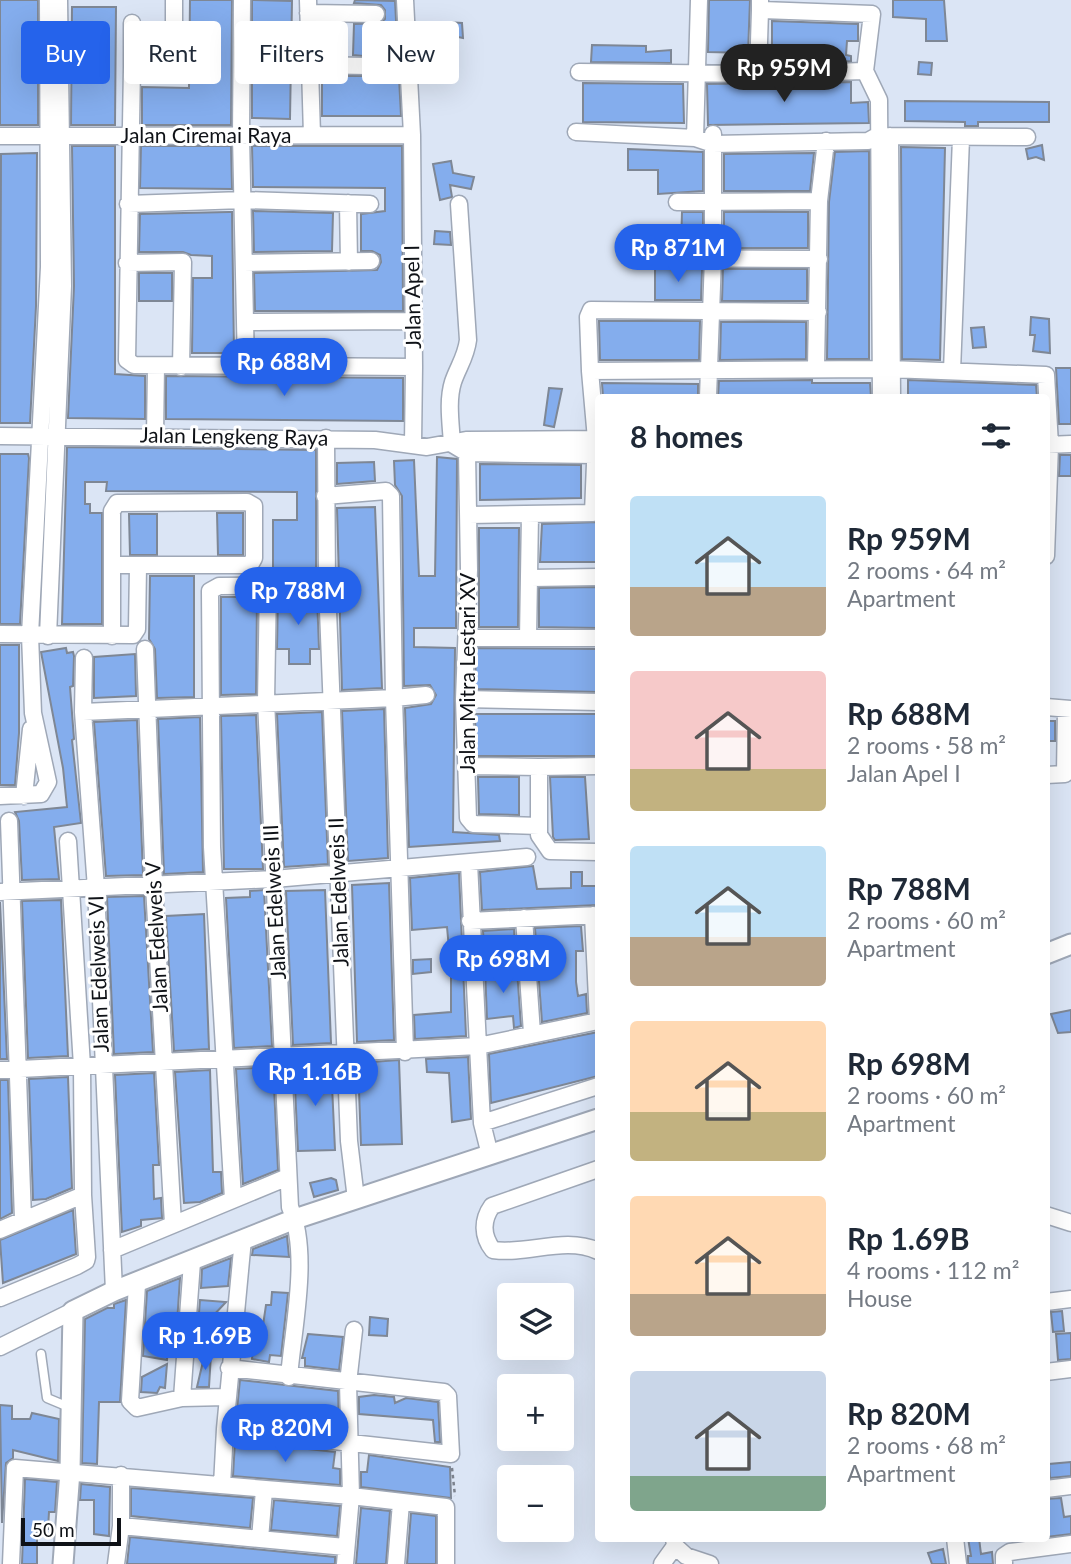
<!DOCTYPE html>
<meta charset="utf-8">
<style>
body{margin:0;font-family:Lato,sans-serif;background:#f6f6f7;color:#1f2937;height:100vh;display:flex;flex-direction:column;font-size:26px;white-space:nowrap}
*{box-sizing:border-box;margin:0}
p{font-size:23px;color:#747a83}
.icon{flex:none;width:38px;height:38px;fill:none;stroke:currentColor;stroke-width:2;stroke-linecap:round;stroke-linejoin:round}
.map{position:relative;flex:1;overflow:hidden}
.details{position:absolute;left:595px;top:394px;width:455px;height:1148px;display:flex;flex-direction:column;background:#fff;border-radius:7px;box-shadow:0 7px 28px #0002}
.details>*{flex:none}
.banner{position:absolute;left:21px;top:21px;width:469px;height:63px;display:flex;gap:14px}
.controls{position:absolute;left:497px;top:1283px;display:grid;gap:14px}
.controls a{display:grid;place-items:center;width:77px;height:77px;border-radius:7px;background:#fff;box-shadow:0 7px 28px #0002;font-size:35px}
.scale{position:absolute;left:21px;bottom:18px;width:100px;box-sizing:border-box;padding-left:7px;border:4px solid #0f1217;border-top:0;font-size:19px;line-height:24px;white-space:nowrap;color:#0f1217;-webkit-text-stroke:5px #fff;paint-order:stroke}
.price{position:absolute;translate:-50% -60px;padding:0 16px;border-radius:24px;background:#2563eb;color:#fff;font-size:23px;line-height:46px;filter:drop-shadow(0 2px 4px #0008)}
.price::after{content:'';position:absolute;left:50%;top:42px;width:21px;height:16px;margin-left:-10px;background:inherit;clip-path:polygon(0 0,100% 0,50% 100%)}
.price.on{background:#222;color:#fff}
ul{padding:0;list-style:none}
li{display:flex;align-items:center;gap:21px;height:175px;padding:0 35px}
li span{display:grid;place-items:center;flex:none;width:196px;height:140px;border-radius:7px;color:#555}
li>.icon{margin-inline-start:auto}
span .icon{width:84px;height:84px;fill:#fffc;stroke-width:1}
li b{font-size:30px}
h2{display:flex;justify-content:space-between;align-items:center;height:84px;padding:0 35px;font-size:30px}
.tag{padding:0 24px;border-radius:7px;background:#fff;box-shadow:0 7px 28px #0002;font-size:24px;line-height:63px}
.tag.on{background:#2563eb;color:#fff}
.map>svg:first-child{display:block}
.building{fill:#84aded;stroke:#7e8795;stroke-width:2}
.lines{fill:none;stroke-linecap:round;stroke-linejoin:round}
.service-casing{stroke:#9fa8b7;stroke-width:11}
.minor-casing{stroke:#9fa8b7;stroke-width:19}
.tertiary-casing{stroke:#9fa8b7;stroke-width:23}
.path{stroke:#7c828d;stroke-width:2.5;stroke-dasharray:3.5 3.5;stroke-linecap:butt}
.service{stroke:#fff;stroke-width:8}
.minor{stroke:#fff;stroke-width:16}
.tertiary{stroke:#fff;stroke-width:19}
.labels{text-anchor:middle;stroke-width:6;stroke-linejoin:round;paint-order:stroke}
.street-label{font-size:21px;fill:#0f1217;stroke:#fff}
</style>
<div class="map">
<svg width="1071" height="1564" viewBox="0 0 1071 1564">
<rect width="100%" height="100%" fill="#dbe5f5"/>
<path class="building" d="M0 0H38V125H0Z
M190 0H232L231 125H142V87L189 88Z
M252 0 292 1 290 119 252 118Z
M355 0 395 1 401 116H322V76H368L378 67 373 57 353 55 354 24 380 23 385 19V10L381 5 354 3Z
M709 0H750L748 53 708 52Z
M893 0H944L947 41H926V19L893 17Z
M72 7H116L115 125H71Z
M772 21 858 24V41H847L846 55 851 56V61L772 63Z
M446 22 462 23 463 38 448 35Z
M592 45 646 46V52L671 50V63L591 62Z
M919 62 932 63 931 75 918 74Z
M851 82V103L868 102 869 123 708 125 707 84Z
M583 83 683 84 684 123 583 122Z
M905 101 1049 102V122H978V126H965V122L905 121Z
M1042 145 1044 160 1036 157 1028 159 1026 149Z
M72 146H115V374L145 376V419L68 418 74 286Z
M141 146H231L232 189 140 188Z
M252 146H402L403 311H255L254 273 377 270 381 262 380 255 372 251H361V214L385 211V188L253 187Z
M901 147 945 148 940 360 902 359Z
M628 149 703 152V191L658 194V170H628Z
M869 151V359H827L829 202 835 152Z
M37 153 36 306 30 423H0L1 154Z
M814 153 810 191H724V154Z
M451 161 453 173 474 177 471 189 450 185 452 197 440 200 433 164Z
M253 211 333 213 332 251 254 252Z
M229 212H232L234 353H192L193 278H212V256L191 255 183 252H139L140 214Z
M682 212H703V248H681Z
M724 212H808V248H724Z
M435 231 450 232 451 245 434 244Z
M655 268 702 269 701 300H655Z
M723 269H807V301H722Z
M139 273H172V301H139Z
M1031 317 1049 319 1050 353 1033 351 1035 335H1030Z
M599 321H700L699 360H600Z
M721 322H806V359L720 360Z
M984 327 986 347 973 348 971 328Z
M1056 368H1071V424H1059Z
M166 376 403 378V421L166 419Z
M812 380V383H870L871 397H718L719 381Z
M908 380 1036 385 1037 397H908Z
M602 383 698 384V397H603Z
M549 388 562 389 554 427 544 425Z
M67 447 316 450V575H273V520H297V492L106 491 107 482H85V504H90V513H102V624H62Z
M0 454H28L29 458 20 624H0Z
M1060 455H1071V476H1059Z
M437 457 457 459 456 628H414V647L455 648 453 832 499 835 500 841 409 847 405 708 431 704 436 695 430 685 404 686 402 496 395 485 394 461 414 460 419 576H435Z
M374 462 375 481 337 484V463Z
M480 464 581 465V498L480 500Z
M375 507 382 688 342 690 337 508Z
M217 513H243V555H218Z
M129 514H157V555H130Z
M598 522V562H540L542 524Z
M479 528H519L518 627H479Z
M150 576H194V697L157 698 155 649 149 639Z
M598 587V628L539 627V588Z
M278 596H317L319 649H310V664H289V649H277Z
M221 597H257L256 694 221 695Z
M0 645H19V733L15 785H0Z
M66 648 67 653 73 652 74 656 73 686 70 687 74 739 72 740 81 823 54 827 59 879 22 880 19 821 15 812 67 807 63 768 41 652Z
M476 648 598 649V692L475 689Z
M135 654 136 696 94 698V657Z
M384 709 388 858 348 861 342 711Z
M322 712 328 864 284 867 277 714Z
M475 714H598V756H476Z
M256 715 263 869H224L221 716Z
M200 717 203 872 164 874 158 719Z
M137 720 143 875 106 876 94 722Z
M1046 721H1055V741H1046Z
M478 777H519V815L479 814Z
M550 777H585L589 839 555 840 553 837Z
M533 866 537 889 571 888V872H582V886H598V905L482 910 480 872Z
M459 873 466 1036 415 1039 414 1015 451 1012V971L447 927 412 930 410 878Z
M389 883 394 1040 357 1042 352 885Z
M264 890 272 1046 234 1048 226 898 250 897V891Z
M325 890 331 1043 293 1045 286 891Z
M144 896 153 1052 114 1054 107 897Z
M61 900 68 1056 28 1058 22 901Z
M0 902 7 1059H0Z
M204 914 209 1049 174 1051 166 916Z
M581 926 583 951H576V982L578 996 586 994 587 1013 542 1022 535 928Z
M514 929 515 947H484L483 931Z
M431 959V972L413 974V960Z
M495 967V971L517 970 521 1026 514 1028 513 1016 487 1019 485 968Z
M1071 1010V1032L1058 1033 1051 1014Z
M598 1032V1076L491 1103 489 1054Z
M468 1057 471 1119 452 1122 449 1073 427 1072 426 1059Z
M399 1060 402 1144 361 1145 358 1063Z
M331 1064 335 1150 298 1151 294 1066Z
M273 1067 278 1170 243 1184 236 1069Z
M210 1070 213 1172H221L222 1193 200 1202 184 1203 175 1072Z
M154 1073 159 1165H153L154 1199 161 1198 162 1218 141 1220V1226L122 1232 115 1075Z
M68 1077 72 1188 46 1199 33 1200 29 1079Z
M0 1080H8L12 1213 0 1219Z
M331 1178 336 1180 338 1190 314 1197 310 1183Z
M73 1210 76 1254 3 1283 0 1240Z
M287 1236 289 1257 252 1255 253 1249Z
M231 1258 228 1286 201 1288 202 1269Z
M180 1278 177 1323 170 1322 167 1360 143 1356 147 1291Z
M272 1292 288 1293 281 1356 270 1355 269 1362 252 1359 254 1338 261 1339 266 1305H271Z
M126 1300 120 1402H99L97 1464 82 1463 85 1319 107 1308H114V1304Z
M200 1300 226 1302 211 1318 225 1320 222 1345 211 1342 209 1353 196 1352Z
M1062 1311 1064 1331 1053 1332 1051 1312Z
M370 1317 388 1319 387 1336 369 1335Z
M1071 1333V1359L1058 1360 1056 1334Z
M308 1334 343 1337 339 1370 305 1366V1358H302Z
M205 1353 211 1354 209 1387H197Z
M167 1364 165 1388 160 1387 157 1393 141 1392 142 1377Z
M240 1380 338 1391 339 1430 236 1420Z
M374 1395 394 1397 395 1403 406 1398 438 1402 440 1442H435L433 1420 359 1414V1397Z
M0 1405 12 1406V1419H30L32 1413 59 1419 58 1461 13 1450V1458L6 1463 2 1523Z
M235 1441 335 1452 333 1468 340 1469V1485L233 1476Z
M369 1455 450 1467 451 1498 361 1487V1472H367Z
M1071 1462V1476L1050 1478 1049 1464Z
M25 1479 57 1482 55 1512H49L48 1529H37V1564H22Z
M81 1484 110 1487 109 1536 94 1534V1500H80Z
M131 1488 253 1498 250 1528 131 1516Z
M1061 1498 1064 1517 1071 1516V1534L1046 1537V1499Z
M274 1500 340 1506 337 1536 271 1530Z
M361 1508 390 1511 386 1564H356Z
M411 1513 436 1516V1564H407Z
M130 1537 335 1557V1564H127Z
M968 1538H979L981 1554 992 1552 993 1564H968V1556H971Z
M943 1549 946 1564H932L928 1553Z"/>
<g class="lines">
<defs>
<path id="service" d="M41 1354 47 1398 71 1408"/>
<path id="minor" d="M174 0V62L132 67 127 360 134 365 414 367 412 135 405 0
M242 0 241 136 246 367
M308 0 312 135
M308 13 376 14
M310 65 368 66
M132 67V23
M865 71 879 100 881 397
M579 72 758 74 865 71 872 14 760 10V0
M758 74 760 10
M576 132 695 138 713 144 868 141 877 136 1027 137
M0 136 412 135
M890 136 892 397
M695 138 699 0
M677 202 819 201
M348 203 349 262
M128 204 243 200 370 204
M459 204 468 340C466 357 458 367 453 382 447 401 451 425 452 444L467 453 594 455
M658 258 819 259
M127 263 183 262 181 367
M244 263 371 261
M246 322 413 321
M816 367 819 201 826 141
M890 369 1046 375 1050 445 1046 556
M590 371 588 317 591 310 818 312
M952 371 961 138
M708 397 713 258V134
M0 436 375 440 427 447 466 440 598 439
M155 436 156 366
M326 438 327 585 349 1141 356 1199
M413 444 414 367
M1046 445 1071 444
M467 453 469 570 464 699 468 818 473 824 539 826
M325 496 386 491 391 496 394 698 426 695
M469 515 593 513 596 439 590 371 878 369
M531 578 598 577
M268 585 266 701 290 1207C310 1254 293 1327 289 1377
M0 634 133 635 137 629 138 566
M48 636 63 286 59 0
M112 636V511L117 503 247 502 254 506V558L250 565H112
M467 638H598
M528 638 530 514
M145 649 154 886 173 1224
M84 658 83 712 96 888 114 1291
M464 699 598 702
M1046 707 1071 709
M83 712 394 698 405 1052
M467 766 539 767
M598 766 539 767V835L550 851 598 852
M1046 775 1065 774 1066 709
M0 796 41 794 48 782 33 713 30 635 49 267 48 0
M24 796 31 729
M9 821 23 1219
M0 892 274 879 527 857
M593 915 598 1020
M524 918 532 1033
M470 921 598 915
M0 1070 478 1046 469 863
M482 1123 598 1086
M490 1155 482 1123 478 1046 598 1021
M598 1169 492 1206C482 1220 482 1236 493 1250 529 1255 564 1236 598 1251
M233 1199 212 847 210 591 219 586 327 585
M1046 1215 1071 1223
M0 1230 83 1195
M112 1250 288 1177
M192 1262 182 1398 226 1397
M137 1284 130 1401 137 1408 182 1398
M0 1298 77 1266 86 1261 87 1257 83 1195 82 1066 68 841
M1046 1302 1071 1299
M0 1347 73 1311
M1046 1372 1071 1369
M225 1429 243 1239
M121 1475V1526
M222 1485 225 1429 451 1454 448 1396 444 1392 229 1368
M1046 1489 1071 1486
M674 1538 675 1546 686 1556 710 1564
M955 1538 958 1564
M260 1539 264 1490
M11 1564 15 1468 351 1496 348 1383 354 1330
M116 1564 121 1526 345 1547
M345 1564 351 1496 446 1507V1564
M396 1564 401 1503
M662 1564 675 1546
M1004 1564V1556L1010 1552 1071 1544"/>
<path id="tertiary" d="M1046 954 1071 944
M63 1564 70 1471 73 1311 114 1291 295 1219 598 1119"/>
</defs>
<use href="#service" class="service-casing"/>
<use href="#minor" class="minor-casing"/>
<use href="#tertiary" class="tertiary-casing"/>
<path class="path" d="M452 1468 455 1496"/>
<use href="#service" class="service"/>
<use href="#minor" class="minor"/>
<use href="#tertiary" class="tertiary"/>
</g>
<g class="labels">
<g class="street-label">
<text x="206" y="143">Jalan Ciremai Raya</text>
<text transform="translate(413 297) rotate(-91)" y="7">Jalan Apel I</text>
<text transform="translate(234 437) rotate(1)" y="7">Jalan Lengkeng Raya</text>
<text transform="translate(468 673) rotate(-90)" y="7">Jalan Mitra Lestari XV</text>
<text transform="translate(339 892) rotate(-92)" y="7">Jalan Edelweis II</text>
<text transform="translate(275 902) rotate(-93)" y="7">Jalan Edelweis III</text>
<text transform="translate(157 937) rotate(-93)" y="7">Jalan Edelweis V</text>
<text transform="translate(99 974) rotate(-92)" y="7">Jalan Edelweis VI</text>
</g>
</g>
</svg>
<div class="controls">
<a><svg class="icon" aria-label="layers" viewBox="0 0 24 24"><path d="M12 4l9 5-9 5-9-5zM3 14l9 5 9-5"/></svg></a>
<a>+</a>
<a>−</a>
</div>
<div class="scale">50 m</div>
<b class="price on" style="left:784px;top:104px">Rp 959M</b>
<b class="price" style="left:678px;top:284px">Rp 871M</b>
<b class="price" style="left:284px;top:398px">Rp 688M</b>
<b class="price" style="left:298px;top:627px">Rp 788M</b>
<b class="price" style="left:503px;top:995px">Rp 698M</b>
<b class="price" style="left:315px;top:1108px">Rp 1.16B</b>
<b class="price" style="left:205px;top:1372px">Rp 1.69B</b>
<b class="price" style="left:285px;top:1464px">Rp 820M</b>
<div class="banner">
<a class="tag on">Buy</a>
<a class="tag">Rent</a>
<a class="tag">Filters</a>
<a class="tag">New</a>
</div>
<section class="details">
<h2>8 homes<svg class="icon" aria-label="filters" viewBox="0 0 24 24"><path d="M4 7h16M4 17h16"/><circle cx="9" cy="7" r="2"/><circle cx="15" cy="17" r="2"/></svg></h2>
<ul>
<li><span style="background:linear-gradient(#bfe0f5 65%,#b9a48a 0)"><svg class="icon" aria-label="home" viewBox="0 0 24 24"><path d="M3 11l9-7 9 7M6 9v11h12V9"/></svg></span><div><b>Rp 959M</b><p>2 rooms · 64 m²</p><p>Apartment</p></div></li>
<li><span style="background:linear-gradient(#f6c9c9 70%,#c2b280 0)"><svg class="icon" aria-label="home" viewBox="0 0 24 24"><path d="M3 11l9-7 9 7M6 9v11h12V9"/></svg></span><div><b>Rp 688M</b><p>2 rooms · 58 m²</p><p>Jalan Apel I</p></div></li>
<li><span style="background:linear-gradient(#bfe0f5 65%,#b9a48a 0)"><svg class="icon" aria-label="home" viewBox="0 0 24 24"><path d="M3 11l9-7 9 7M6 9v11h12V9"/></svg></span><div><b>Rp 788M</b><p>2 rooms · 60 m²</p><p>Apartment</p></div></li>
<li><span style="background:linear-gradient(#ffd9b3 65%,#c2b280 0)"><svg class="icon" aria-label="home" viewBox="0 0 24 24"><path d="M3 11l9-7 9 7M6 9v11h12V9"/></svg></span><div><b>Rp 698M</b><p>2 rooms · 60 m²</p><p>Apartment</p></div></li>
<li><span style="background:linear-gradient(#ffd9b3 70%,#b9a48a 0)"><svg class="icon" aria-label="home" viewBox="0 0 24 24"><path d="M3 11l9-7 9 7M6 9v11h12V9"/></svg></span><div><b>Rp 1.69B</b><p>4 rooms · 112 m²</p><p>House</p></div></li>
<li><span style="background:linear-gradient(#c9d6e8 75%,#7fa58c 0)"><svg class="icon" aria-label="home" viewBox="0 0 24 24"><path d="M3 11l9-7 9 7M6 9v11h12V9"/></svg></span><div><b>Rp 820M</b><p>2 rooms · 68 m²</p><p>Apartment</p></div></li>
</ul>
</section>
</div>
